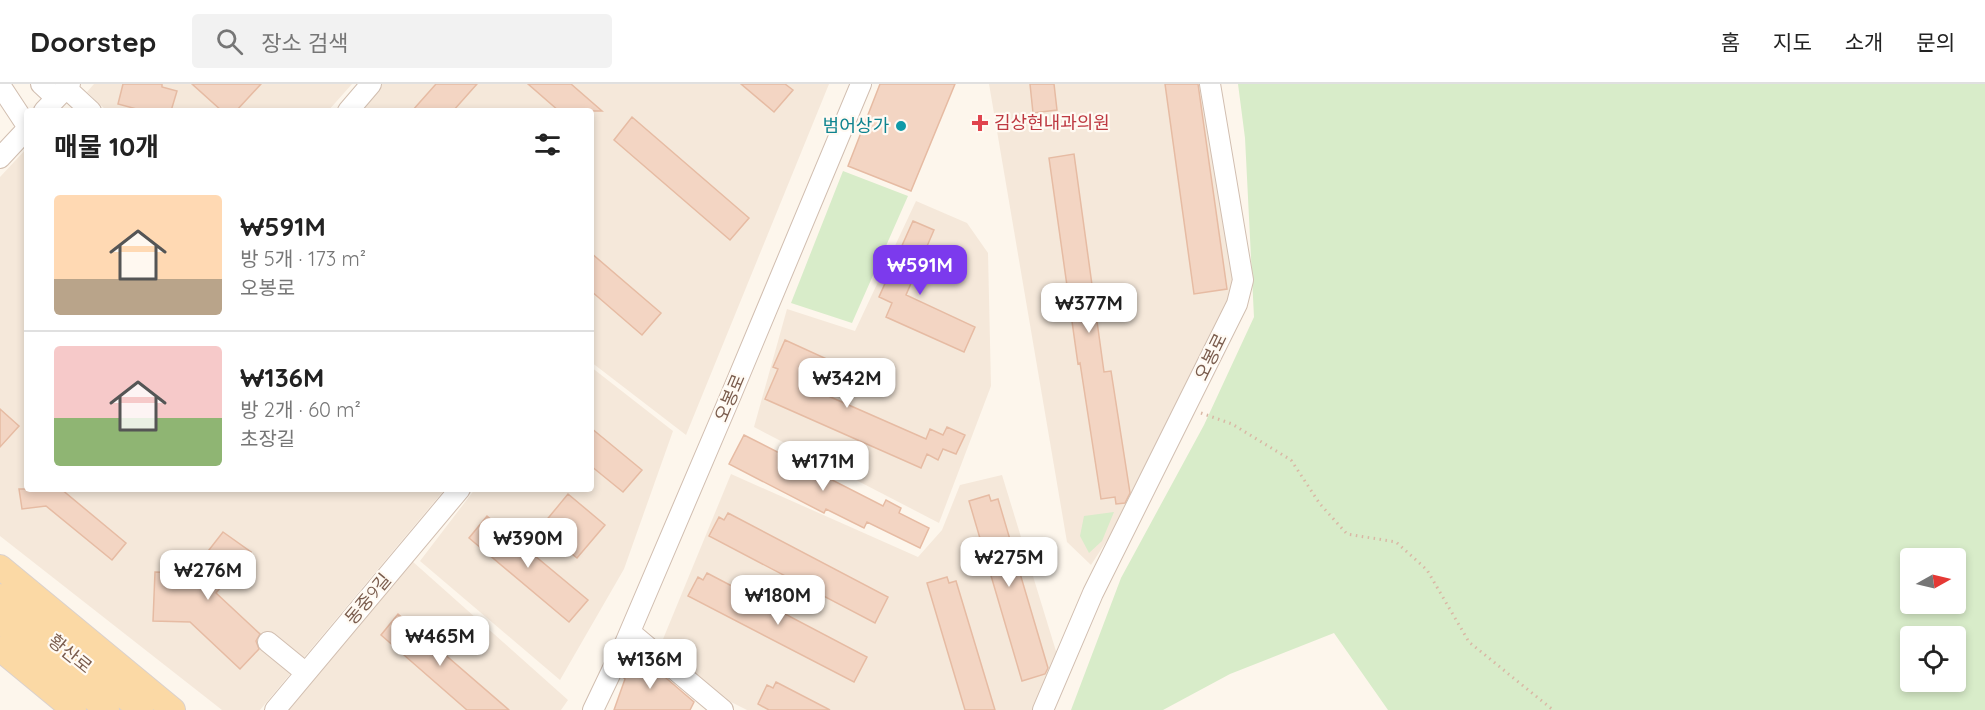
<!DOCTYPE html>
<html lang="ko">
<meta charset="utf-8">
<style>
body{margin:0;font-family:Quicksand,"Noto Sans KR",sans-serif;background:#f2f2f2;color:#222;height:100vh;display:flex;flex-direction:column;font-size:22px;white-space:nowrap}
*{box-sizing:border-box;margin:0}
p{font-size:20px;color:#767676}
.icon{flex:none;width:33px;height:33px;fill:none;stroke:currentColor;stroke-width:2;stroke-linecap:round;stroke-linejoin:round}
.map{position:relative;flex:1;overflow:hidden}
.sheet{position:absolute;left:24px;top:24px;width:570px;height:384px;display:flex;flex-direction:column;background:#fff;border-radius:6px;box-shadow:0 3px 9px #0003}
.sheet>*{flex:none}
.needle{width:39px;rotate:82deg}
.tools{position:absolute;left:1900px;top:464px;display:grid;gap:12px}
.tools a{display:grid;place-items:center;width:66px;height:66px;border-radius:6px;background:#fff;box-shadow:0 3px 9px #0003;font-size:30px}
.price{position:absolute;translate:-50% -51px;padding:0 14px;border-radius:12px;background:#fff;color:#222;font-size:20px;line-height:39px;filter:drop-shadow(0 2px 3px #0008)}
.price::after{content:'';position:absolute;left:50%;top:36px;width:18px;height:14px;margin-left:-9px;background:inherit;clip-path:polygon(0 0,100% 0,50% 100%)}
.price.active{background:#7c3aed;color:#fff}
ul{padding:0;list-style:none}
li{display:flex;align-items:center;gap:18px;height:150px;padding:0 30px}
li+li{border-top:2px solid #e0e0e0}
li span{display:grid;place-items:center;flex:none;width:168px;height:120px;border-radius:6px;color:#555}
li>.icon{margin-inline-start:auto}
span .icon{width:72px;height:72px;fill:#fffc;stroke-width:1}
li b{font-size:26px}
h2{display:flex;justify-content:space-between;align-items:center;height:72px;padding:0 30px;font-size:26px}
header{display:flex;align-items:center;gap:36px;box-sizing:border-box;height:84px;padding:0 30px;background:#fff;border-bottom:2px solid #e0e0e0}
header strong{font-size:28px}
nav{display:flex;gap:33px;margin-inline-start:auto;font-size:21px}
.search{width:420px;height:54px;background:#f2f2f2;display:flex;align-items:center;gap:15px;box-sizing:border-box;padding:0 21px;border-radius:6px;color:#767676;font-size:22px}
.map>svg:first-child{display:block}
.residential{fill:#f5e8da}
.green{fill:#d8ecc9;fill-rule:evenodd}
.building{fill:#f3d5c3;stroke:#e6bba3;stroke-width:1.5}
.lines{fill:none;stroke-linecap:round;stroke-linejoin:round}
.minor-casing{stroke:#d1beb0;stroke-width:22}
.major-casing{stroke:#dad1cd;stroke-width:26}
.path{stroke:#d9b8a5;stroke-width:3;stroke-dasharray:1.5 4.5;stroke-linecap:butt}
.minor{stroke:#fff;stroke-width:20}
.major{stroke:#fbd9a5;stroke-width:24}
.health-dot{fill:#e0444e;stroke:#fffaf3;stroke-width:2}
.culture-dot{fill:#0f9aa8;stroke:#fffaf3;stroke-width:2}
.labels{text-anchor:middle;stroke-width:4.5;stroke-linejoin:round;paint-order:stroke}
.health-label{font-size:18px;fill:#be3a42;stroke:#fffaf3;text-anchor:start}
.culture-label{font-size:18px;fill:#0d838f;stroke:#fffaf3;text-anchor:end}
.street-label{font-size:18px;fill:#7a5c4d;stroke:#fffaf3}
</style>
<header>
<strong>Doorstep</strong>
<div class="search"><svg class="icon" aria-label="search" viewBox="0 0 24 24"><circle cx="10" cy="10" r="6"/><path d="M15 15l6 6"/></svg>장소 검색</div>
<nav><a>홈</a><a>지도</a><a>소개</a><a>문의</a></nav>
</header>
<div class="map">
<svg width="1985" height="626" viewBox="0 0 1985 626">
<rect width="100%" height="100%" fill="#fdf6ec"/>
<path class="residential" d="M94 0H352L328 27H107L87 8Z
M377 0H829L686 351 591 278V27H355Z
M989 0H1208L1238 205 1139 407 1091 481 1067 458Z
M27 64V405H445L260 626H222L0 452V93Z
M916 117 967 139 988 169 991 302 939 439 754 343 787 225 855 247Z
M591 283 673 347 624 485 560 596 420 477 475 405H591Z
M731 390 918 473 942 446 960 401 1002 391 1059 577 1038 626H747L725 615 661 560Z
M412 477 568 616 561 626H289Z"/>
<path class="green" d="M1238 0H1985V626H1388L1334 549 1230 590 1163 626H1071L1121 494 1204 341 1254 233 1245 54ZM1911 474H1956V519H1911ZM1911 552H1956V597H1911Z
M843 87 908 112 852 239 791 219Z
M1114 428 1102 457 1089 469 1080 452 1084 432Z"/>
<path class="building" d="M123 0H162V3L177 7 171 27H144L118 20Z
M192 0H261L236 27H222Z
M436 0H477L453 27H412Z
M528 0H571L602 27H559Z
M741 0H785L793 6 774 28Z
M880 0H955L911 107 848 82Z
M1030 0H1054L1057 26 1033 29Z
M1165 0H1198L1227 205 1194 210Z
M632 33 749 134 730 156 614 56Z
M1074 70 1104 288 1111 287 1130 409 1125 419 1116 420 1115 413 1101 415 1080 279 1078 280 1049 74Z
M913 137 934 146 906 211 975 243 964 268 886 233 892 219 879 213Z
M591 169 661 229 642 251 591 207Z
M785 256 840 281 826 311 926 355 930 345 943 351 947 343 965 351 956 370 943 365 938 376 927 370 921 384 765 315 778 285 773 283Z
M0 325 19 342 0 363Z
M591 344 642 386 623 408 591 382Z
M744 351 883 422 886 416 901 424 899 429 929 444 920 464 867 438 864 444 826 425 824 429 729 380Z
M19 405H61L126 459 112 476 46 422 22 425Z
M568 410 605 441 577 474 540 444Z
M989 411 991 417 998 415 1048 584 1045 590 1022 597 969 417Z
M728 429 888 513 875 539 709 452 719 433 724 436Z
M487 432 588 516 569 538 469 454Z
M223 448 251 468 216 509 260 550 256 557 259 565 240 585 190 538 153 537 155 488 191 489Z
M707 489 867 573 854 598 688 512 698 493 703 496Z
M947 493 949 499 956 497 995 626H965L927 499Z
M398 530 509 626H467L381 551Z
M638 570 694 618 690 626H614L625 595 624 594 634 572Z
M776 598 830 626H769L758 620 767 601 773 604Z"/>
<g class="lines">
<defs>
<path id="minor" d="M41 0 56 14
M0 1 27 42
M66 4 91 27
M44 27 70 0
M348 27 371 0
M0 74 27 45
M630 548 723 626
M268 558 306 589
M275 626 460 405
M593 626 626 557 731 311 861 0
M1043 626 1093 509 1237 220 1243 196 1210 0"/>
<path id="major" d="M0 483 173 626
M0 512 141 626
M0 537 107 626
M0 565 74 626"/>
</defs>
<use href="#minor" class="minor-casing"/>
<use href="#major" class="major-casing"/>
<path class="path" d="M1201 329 1232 340 1291 376 1320 420 1347 450 1396 458 1427 486 1469 558 1553 626"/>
<use href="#minor" class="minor"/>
<use href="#major" class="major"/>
</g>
<path class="health-dot" d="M977 30h6v6h6v6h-6v6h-6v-6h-6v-6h6z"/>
<circle class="culture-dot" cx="901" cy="42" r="6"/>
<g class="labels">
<g class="health-label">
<text x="994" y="45">김상현내과의원</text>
</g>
<g class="culture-label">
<text x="889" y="48">범어상가</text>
</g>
<g class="street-label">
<text transform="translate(1211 273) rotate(-64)" y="6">오봉로</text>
<text transform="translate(730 314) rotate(-67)" y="6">오봉로</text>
<text transform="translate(368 515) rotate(-50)" y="6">동중9길</text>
<text transform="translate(70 570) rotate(39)" y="6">황산로</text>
</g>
</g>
</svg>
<div class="tools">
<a><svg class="needle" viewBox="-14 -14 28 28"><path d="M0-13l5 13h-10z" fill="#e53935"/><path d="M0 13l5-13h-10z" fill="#767676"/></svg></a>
<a><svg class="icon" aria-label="locate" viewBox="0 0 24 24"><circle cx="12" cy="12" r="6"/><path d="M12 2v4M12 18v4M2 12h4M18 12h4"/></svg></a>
</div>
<b class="price active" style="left:920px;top:212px">₩591M</b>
<b class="price" style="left:1089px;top:250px">₩377M</b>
<b class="price" style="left:847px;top:325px">₩342M</b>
<b class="price" style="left:823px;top:408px">₩171M</b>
<b class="price" style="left:528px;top:485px">₩390M</b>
<b class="price" style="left:1009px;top:504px">₩275M</b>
<b class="price" style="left:208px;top:517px">₩276M</b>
<b class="price" style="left:778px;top:542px">₩180M</b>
<b class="price" style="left:440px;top:583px">₩465M</b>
<b class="price" style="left:650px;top:606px">₩136M</b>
<section class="sheet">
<h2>매물 10개<svg class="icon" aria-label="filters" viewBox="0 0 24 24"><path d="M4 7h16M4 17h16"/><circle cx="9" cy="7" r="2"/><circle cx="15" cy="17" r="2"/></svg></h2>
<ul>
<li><span style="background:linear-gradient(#ffd9b3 70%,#b9a48a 0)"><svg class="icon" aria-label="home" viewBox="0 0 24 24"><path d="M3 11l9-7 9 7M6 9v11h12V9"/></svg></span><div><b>₩591M</b><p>방 5개 · 173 m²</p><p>오봉로</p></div></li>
<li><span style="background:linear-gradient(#f6c9c9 60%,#8fb573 0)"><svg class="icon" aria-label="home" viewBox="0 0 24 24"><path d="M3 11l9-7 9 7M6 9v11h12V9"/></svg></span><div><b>₩136M</b><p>방 2개 · 60 m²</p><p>초장길</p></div></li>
</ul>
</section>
</div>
